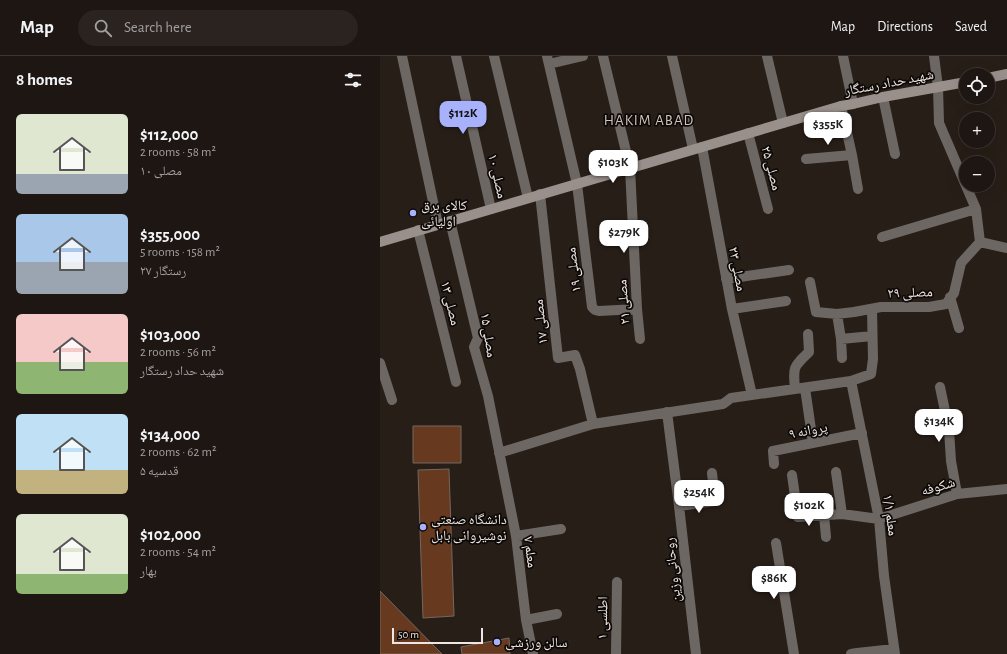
<!DOCTYPE html>
<meta charset="utf-8">
<style>
body{margin:0;font-family:"Alegreya Sans","Noto Naskh Arabic",sans-serif;background:#2b2320;color:#f1f3f6;height:100vh;display:flex;flex-direction:column;font-size:15px;white-space:nowrap}
*{box-sizing:border-box;margin:0}
p{font-size:13px;color:#a19f9f}
.icon{flex:none;width:22px;height:22px;fill:none;stroke:currentColor;stroke-width:2;stroke-linecap:round;stroke-linejoin:round}
.map{position:relative;flex:1;overflow:hidden}
.sheet{display:flex;flex-direction:column;background:#1e1612;width:380px}
.sheet>*{flex:none}
.controls{position:absolute;left:579px;top:12px;display:grid;gap:8px}
.controls a{display:grid;place-items:center;width:36px;height:36px;border-radius:50%;background:#1e1612;box-shadow:0 4px 16px #0002,0 0 0 1px #3c3532;font-size:20px}
.scale{position:absolute;left:12px;bottom:10px;width:91px;box-sizing:border-box;padding-left:4px;border:2px solid #eee6e3;border-top:0;font-size:11px;line-height:14px;white-space:nowrap;color:#eee6e3;-webkit-text-stroke:3px #0d0907;paint-order:stroke}
.price{position:absolute;translate:-50% -34px;padding:0 9px;border-radius:8px;background:#fff;color:#222;font-size:13px;line-height:26px;filter:drop-shadow(0 1px 2px #0008)}
.price::after{content:'';position:absolute;left:50%;top:24px;width:12px;height:9px;margin-left:-6px;background:inherit;clip-path:polygon(0 0,100% 0,50% 100%)}
.price.current{background:#a7b1fc;color:#111}
ul{padding:0;list-style:none}
li{display:flex;align-items:center;gap:12px;height:100px;padding:0 16px}
li span{display:grid;place-items:center;flex:none;width:112px;height:80px;border-radius:6px;color:#555}
li>.icon{margin-inline-start:auto}
span .icon{width:48px;height:48px;fill:#fffc;stroke-width:1}
li b{font-size:17px}
h2{display:flex;justify-content:space-between;align-items:center;height:48px;padding:0 16px;font-size:17px}
header{display:flex;align-items:center;gap:24px;box-sizing:border-box;height:56px;padding:0 20px;background:#1e1612;border-bottom:1px solid #3c3532}
header strong{font-size:19px}
nav{display:flex;gap:22px;margin-inline-start:auto;font-size:14px}
.search{width:280px;height:36px;background:#2b2320;display:flex;align-items:center;gap:10px;box-sizing:border-box;padding:0 14px;border-radius:22px;color:#a19f9f;font-size:15px}
main{display:flex;flex:1;min-height:0}
.map>svg:first-child{display:block}
.building{fill:#673a20;stroke:#746761}
.lines{fill:none;stroke-linecap:round;stroke-linejoin:round}
.street{stroke:#6d6764;stroke-width:10}
.secondary{stroke:#99908b;stroke-width:10}
.poi-dot{fill:#a7b1fc;stroke:#0d0907;stroke-width:1.5}
.labels{text-anchor:middle;stroke-width:3.5;stroke-linejoin:round;paint-order:stroke}
.street-label{font-size:14px;fill:#eee6e3;stroke:#0d0907}
.poi-label{font-size:14px;fill:#eee6e3;stroke:#0d0907;text-anchor:start}
.neighbourhood-label{font-size:15px;letter-spacing:1px;fill:#d1c3bc;stroke:#0d0907}
</style>
<header>
<strong>Map</strong>
<div class="search"><svg class="icon" aria-label="search" viewBox="0 0 24 24"><circle cx="10" cy="10" r="6"/><path d="M15 15l6 6"/></svg>Search here</div>
<nav><a>Map</a><a>Directions</a><a>Saved</a></nav>
</header>
<main>
<section class="sheet">
<h2>8 homes<svg class="icon" aria-label="filters" viewBox="0 0 24 24"><path d="M4 7h16M4 17h16"/><circle cx="9" cy="7" r="2"/><circle cx="15" cy="17" r="2"/></svg></h2>
<ul>
<li><span style="background:linear-gradient(#dfe7d0 75%,#9aa5b1 0)"><svg class="icon" aria-label="home" viewBox="0 0 24 24"><path d="M3 11l9-7 9 7M6 9v11h12V9"/></svg></span><div><b>$112,000</b><p>2 rooms · 58 m²</p><p>مصلی ۱۰</p></div></li>
<li><span style="background:linear-gradient(#a9c7e8 60%,#9aa5b1 0)"><svg class="icon" aria-label="home" viewBox="0 0 24 24"><path d="M3 11l9-7 9 7M6 9v11h12V9"/></svg></span><div><b>$355,000</b><p>5 rooms · 158 m²</p><p>رستگار ۲۷</p></div></li>
<li><span style="background:linear-gradient(#f6c9c9 60%,#8fb573 0)"><svg class="icon" aria-label="home" viewBox="0 0 24 24"><path d="M3 11l9-7 9 7M6 9v11h12V9"/></svg></span><div><b>$103,000</b><p>2 rooms · 56 m²</p><p>شهید حداد رستگار</p></div></li>
<li><span style="background:linear-gradient(#bfe0f5 70%,#c2b280 0)"><svg class="icon" aria-label="home" viewBox="0 0 24 24"><path d="M3 11l9-7 9 7M6 9v11h12V9"/></svg></span><div><b>$134,000</b><p>2 rooms · 62 m²</p><p>قدسیه ۵</p></div></li>
<li><span style="background:linear-gradient(#dfe7d0 75%,#8fb573 0)"><svg class="icon" aria-label="home" viewBox="0 0 24 24"><path d="M3 11l9-7 9 7M6 9v11h12V9"/></svg></span><div><b>$102,000</b><p>2 rooms · 54 m²</p><p>بهار</p></div></li>
</ul>
</section>
<div class="map">
<svg width="627" height="598" viewBox="0 0 627 598">
<rect width="100%" height="100%" fill="#281e18"/>
<path class="building" d="M33 370H81V407H33Z
M69 413 74 560 43 562 38 414Z
M0 535 62 598H0Z
M129 582 130 598H82L81 591Z"/>
<g class="lines">
<path class="street" d="M22 0 58 169
M76 0 111 153
M114 0 148 142
M167 0 197 128 212 251 215 254 219 255 257 253
M223 0 250 112 257 253 260 283
M292 0 313 93
M387 0 403 67
M463 0 473 48
M169 8 203 0
M503 41 515 98
M461 50 472 99 478 133
M368 77 388 153
M322 91 352 253 372 339
M426 103 472 99
M160 138 178 302 195 299 200 313 213 368
M70 165 98 282 94 291 108 340 136 480 146 564 153 598
M38 174 76 326
M502 181 596 153
M600 186 627 192
M346 223 409 214
M430 226 436 256 457 258 474 256 501 251H549L566 248 574 237 581 207 600 186 596 153 559 67 558 31 554 0
M570 241 579 272
M352 253 406 245
M457 258 461 283 462 302
M461 283 492 280
M0 307 12 344
M471 325 499 463 504 520 515 598
M560 331 569 374 571 405 577 438
M425 332 433 387
M415 333C413 311 413 311 429 296L428 278
M287 356 299 450 316 598
M119 397 213 368 343 348 351 342 471 325 491 318 493 303 492 253
M394 408 393 395 482 377
M456 416 462 458
M412 419 418 461 462 458 499 463 577 438 627 433
M299 450 335 445 332 417
M444 459 446 481
M136 480 181 473
M396 487 414 598
M146 564 177 558
M236 598 237 526
M471 598 477 597 514 593"/>
<path class="secondary" d="M608 22 627 18
M0 186 461 50 473 48 503 41 586 26"/>
</g>
<g class="poi-dot">
<circle cx="33" cy="157" r="4"/>
<circle cx="43" cy="471" r="4"/>
<circle cx="117" cy="586" r="4"/>
</g>
<g class="labels">
<g class="street-label">
<text transform="translate(509 26) rotate(-11)" y="5">شهید حداد رستگار</text>
<text transform="translate(392 112) rotate(75)" y="5">مصلی ۲۵</text>
<text transform="translate(118 120) rotate(77)" y="5">مصلی ۱۰</text>
<text transform="translate(358 213) rotate(79)" y="5">مصلی ۲۳</text>
<text transform="translate(193 214) rotate(-97)" y="5">مصلی ۱۹</text>
<text transform="translate(530 236) rotate(-2)" y="5">مصلی ۲۹</text>
<text transform="translate(243 246) rotate(-94)" y="5">مصلی ۲۱</text>
<text transform="translate(71 247) rotate(76)" y="5">مصلی ۱۳</text>
<text transform="translate(160 266) rotate(-96)" y="5">مصلی ۱۷</text>
<text transform="translate(109 279) rotate(81)" y="5">مصلی ۱۵</text>
<text transform="translate(428 374) rotate(-11)" y="5">پروانه ۹</text>
<text transform="translate(558 430) rotate(-16)" y="5">شکوفه</text>
<text transform="translate(511 459) rotate(82)" y="5">معلم ۱/۱</text>
<text transform="translate(151 496) rotate(83)" y="5">معلم ۷</text>
<text transform="translate(292 514) rotate(-96)" y="5">روحانی وزین</text>
<text transform="translate(222 562) rotate(-89)" y="5">اطلسی ۱</text>
</g>
<g class="poi-label">
<text x="41" y="154">کالای برق<tspan x="41" dy="16">اولیائی</tspan></text>
<text x="51" y="468">دانشگاه صنعتی<tspan x="51" dy="16">نوشیروانی بابل</tspan></text>
<text x="125" y="591">سالن ورزشی</text>
</g>
<g class="neighbourhood-label">
<text x="269" y="69">HAKIM ABAD</text>
</g>
</g>
</svg>
<div class="controls">
<a><svg class="icon" aria-label="locate" viewBox="0 0 24 24"><circle cx="12" cy="12" r="6"/><path d="M12 2v4M12 18v4M2 12h4M18 12h4"/></svg></a>
<a>+</a>
<a>−</a>
</div>
<div class="scale">50 m</div>
<b class="price current" style="left:83px;top:79px">$112K</b>
<b class="price" style="left:448px;top:90px">$355K</b>
<b class="price" style="left:233px;top:128px">$103K</b>
<b class="price" style="left:244px;top:198px">$279K</b>
<b class="price" style="left:559px;top:387px">$134K</b>
<b class="price" style="left:319px;top:458px">$254K</b>
<b class="price" style="left:429px;top:471px">$102K</b>
<b class="price" style="left:394px;top:544px">$86K</b>
</div>
</main>
